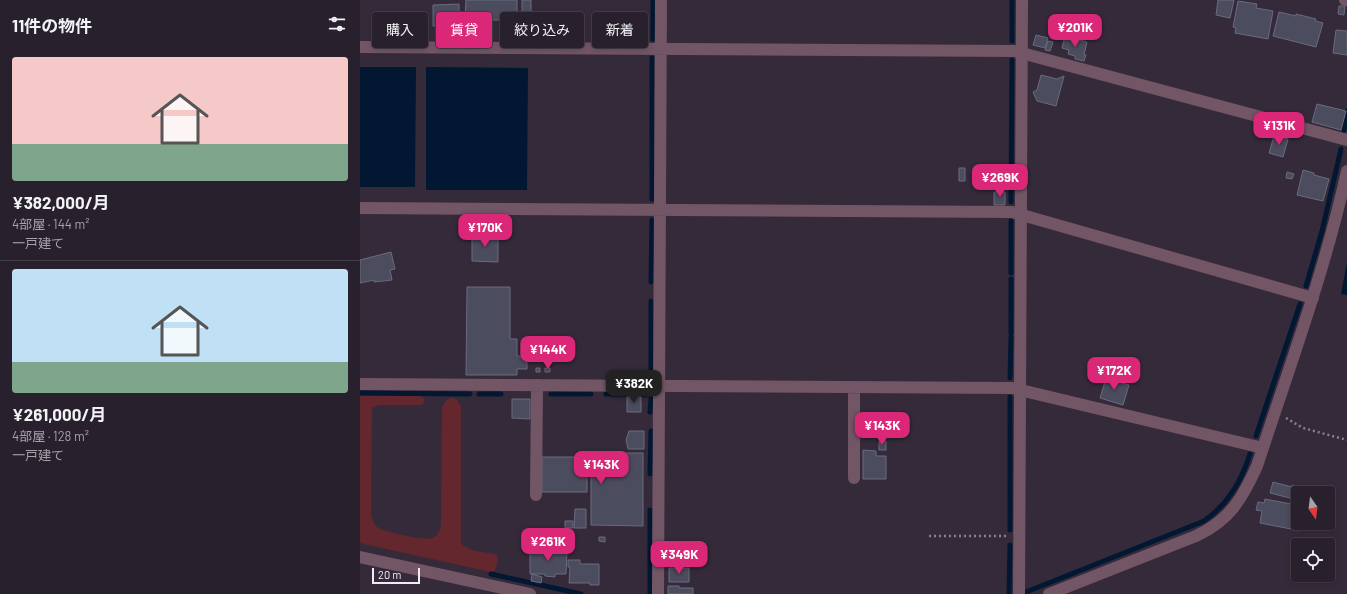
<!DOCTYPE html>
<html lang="ja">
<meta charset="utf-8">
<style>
body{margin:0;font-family:Barlow,"Noto Sans JP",sans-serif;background:#302834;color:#f1f3f6;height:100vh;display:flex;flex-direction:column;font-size:15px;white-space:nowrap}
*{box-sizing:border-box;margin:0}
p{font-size:13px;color:#a5a3a9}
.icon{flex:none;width:22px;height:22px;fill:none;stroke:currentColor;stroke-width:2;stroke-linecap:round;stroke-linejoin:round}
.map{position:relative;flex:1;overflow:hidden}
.sheet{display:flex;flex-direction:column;background:#28202c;width:360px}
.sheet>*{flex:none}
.banner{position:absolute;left:12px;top:12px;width:380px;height:36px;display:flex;gap:8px}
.needle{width:26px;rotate:166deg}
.controls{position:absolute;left:931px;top:486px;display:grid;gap:8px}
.controls a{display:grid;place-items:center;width:44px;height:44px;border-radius:4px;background:#28202c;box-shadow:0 2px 6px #0003,0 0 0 1px #443e48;font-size:20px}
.scale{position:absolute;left:12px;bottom:10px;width:48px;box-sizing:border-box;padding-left:4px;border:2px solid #f1eaf4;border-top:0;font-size:11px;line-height:14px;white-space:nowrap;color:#f1eaf4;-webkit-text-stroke:3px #352a3a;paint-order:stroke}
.price{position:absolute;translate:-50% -34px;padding:0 9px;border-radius:8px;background:#db2777;color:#fff;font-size:13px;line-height:26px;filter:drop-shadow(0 1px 2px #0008)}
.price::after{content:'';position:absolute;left:50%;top:24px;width:12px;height:9px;margin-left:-6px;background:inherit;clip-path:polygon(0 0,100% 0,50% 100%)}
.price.current{background:#222;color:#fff}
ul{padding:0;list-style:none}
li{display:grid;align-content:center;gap:8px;height:212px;padding:0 12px}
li+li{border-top:1px solid #443e48}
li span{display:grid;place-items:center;height:124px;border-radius:4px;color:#555}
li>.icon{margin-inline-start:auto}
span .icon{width:72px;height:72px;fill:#fffc;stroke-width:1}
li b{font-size:17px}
h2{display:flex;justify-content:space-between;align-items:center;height:48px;padding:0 12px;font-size:17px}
.chip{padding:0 14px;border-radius:4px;background:#28202c;box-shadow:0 2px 6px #0003,0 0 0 1px #443e48;font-size:14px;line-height:36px}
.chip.current{background:#db2777;color:#fff}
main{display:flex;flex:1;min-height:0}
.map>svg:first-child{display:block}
.green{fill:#65272e}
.water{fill:#021731}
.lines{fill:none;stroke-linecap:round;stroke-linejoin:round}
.stream{stroke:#021731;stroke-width:5}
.building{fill:#4c4c5f;stroke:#6a6a7f}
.path{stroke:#8a818e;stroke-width:2.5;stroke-dasharray:2 3;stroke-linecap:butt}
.minor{stroke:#735666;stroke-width:12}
</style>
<main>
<section class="sheet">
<h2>11件の物件<svg class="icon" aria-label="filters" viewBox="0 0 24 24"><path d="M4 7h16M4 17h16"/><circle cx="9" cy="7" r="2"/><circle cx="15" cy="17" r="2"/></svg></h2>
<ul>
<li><span style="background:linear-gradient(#f6c9c9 70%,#7fa58c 0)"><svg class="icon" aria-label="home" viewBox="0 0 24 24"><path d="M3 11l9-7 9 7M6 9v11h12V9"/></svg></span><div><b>¥382,000/月</b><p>4部屋 · 144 m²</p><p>一戸建て</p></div></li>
<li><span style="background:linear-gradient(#bfe0f5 75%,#7fa58c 0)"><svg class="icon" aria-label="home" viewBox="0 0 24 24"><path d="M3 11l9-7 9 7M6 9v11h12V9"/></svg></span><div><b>¥261,000/月</b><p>4部屋 · 128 m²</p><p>一戸建て</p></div></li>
</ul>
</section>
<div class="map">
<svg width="987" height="594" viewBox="0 0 987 594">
<rect width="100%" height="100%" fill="#352a3a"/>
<path class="green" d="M0 396H60L63 397 65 401 63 404 60 405H19L12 408 11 513C12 518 13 524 17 527 24 532 64 541 72 538 78 536 80 531 81 526L82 408C86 396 97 394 101 407V543C109 553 125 551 137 555L138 560 135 571 131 572 4 544 0 542Z"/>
<path class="water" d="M0 67H56L55 187H0Z
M66 67 168 68 167 190H66Z
M987 262V295L981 294Z"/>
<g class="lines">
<path class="stream" d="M293 39V0
M652 41V0
M984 130 987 111
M292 199V58
M651 202 652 60
M651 273V221
M291 282 292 220
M946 286 962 231 981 149
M651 333V279
M291 373V301
M650 378 651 337
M0 393 110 394
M119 394H141
M191 394H231
M246 394H286
M290 412 291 399
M896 436 940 304
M290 474 291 431
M650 530V397
M131 574 221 594
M666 592 844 521C868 504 881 482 890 454
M290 594V510
M649 594 650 545"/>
</g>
<path class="building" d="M106 0H157V20H125V17H105Z
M162 0H171V15H162Z
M858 0H874L870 18 856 15Z
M878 1 897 4 896 8 913 11 908 39 875 33 876 28 873 27Z
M99 4V26H73V5Z
M979 6H985L984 15 978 14Z
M919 12 936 16V14L956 19 955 21 963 23 956 47 913 36Z
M976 30 987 31V55L973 53Z
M676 35 688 38 685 48 673 45Z
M705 36 727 42 724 55H726L724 61 715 59V56L708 54 709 50 702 48Z
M688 41 693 42 690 51 685 50Z
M681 75 697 79 704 76 696 106 677 101 673 92 677 90Z
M957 104 986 111 981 130 952 122Z
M914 136 928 139 923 157 909 153Z
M599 168H605V181H599Z
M943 170 954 173V175L969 179 963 201 937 195Z
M927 172 934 174 932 179 926 178Z
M634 192H645V205H634Z
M112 233 138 234V262L112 261Z
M31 252 35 269 30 270 32 280 14 282V280L0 283V260Z
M107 287H150V339H157V356H167V369H157V375H106Z
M176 368H180V372H176Z
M185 368H190V372H185Z
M747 375 751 376 750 379 769 385 763 405 740 398Z
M267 397H281V412H267Z
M152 399H170V419L152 418Z
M530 414H542V426H536V431H530Z
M269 431H284V449H268L266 440Z
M519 441H526V450H519Z
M503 450 516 451V456H526V479H503Z
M231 453H283V526L231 525V474H227V492H182V457H231Z
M913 482 932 487V485L960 492 938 493V500L910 493Z
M905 499 936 505 931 529 900 523 902 511 896 510 898 502 904 503Z
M938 505V523H940L939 531 933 530Z
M215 509H226V528H214Z
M205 521H213V528H205Z
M239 537H245V542L239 541Z
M170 544H174V549H180V551H207L206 574H195V577L185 576V574H170Z
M208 560H220V564H239V585H230V583H209L210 567H208Z
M309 568H329V582H309Z
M172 574 182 577 181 583 171 581Z
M308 586H319V588H333V594H308Z"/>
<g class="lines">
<path class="path" d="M926 418 943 428 987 440
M569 536H647"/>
<path class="minor" d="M985 0H987
M0 47 654 51 987 140
M0 208 652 212 953 298
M0 384 652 388 903 448
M494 478V387
M176 495 177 385
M0 557 170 594
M298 594 301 0
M659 594 662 0
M689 594 836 536C870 520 882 499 897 466 929 368 965 271 987 171"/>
</g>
</svg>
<div class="controls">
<a><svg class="needle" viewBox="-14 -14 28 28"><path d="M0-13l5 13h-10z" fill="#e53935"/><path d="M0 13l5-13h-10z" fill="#a5a3a9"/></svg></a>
<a><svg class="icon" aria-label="locate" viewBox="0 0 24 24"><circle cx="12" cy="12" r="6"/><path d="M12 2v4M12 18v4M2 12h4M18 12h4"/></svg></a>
</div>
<div class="scale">20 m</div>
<b class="price" style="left:715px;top:48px">¥201K</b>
<b class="price" style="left:919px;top:146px">¥131K</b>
<b class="price" style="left:640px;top:198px">¥269K</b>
<b class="price" style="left:125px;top:248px">¥170K</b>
<b class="price" style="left:188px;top:370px">¥144K</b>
<b class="price" style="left:754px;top:391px">¥172K</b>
<b class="price current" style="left:274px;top:404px">¥382K</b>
<b class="price" style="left:522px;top:446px">¥143K</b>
<b class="price" style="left:241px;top:485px">¥143K</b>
<b class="price" style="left:188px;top:562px">¥261K</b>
<b class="price" style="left:319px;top:575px">¥349K</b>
<div class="banner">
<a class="chip">購入</a>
<a class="chip current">賃貸</a>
<a class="chip">絞り込み</a>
<a class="chip">新着</a>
</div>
</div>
</main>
